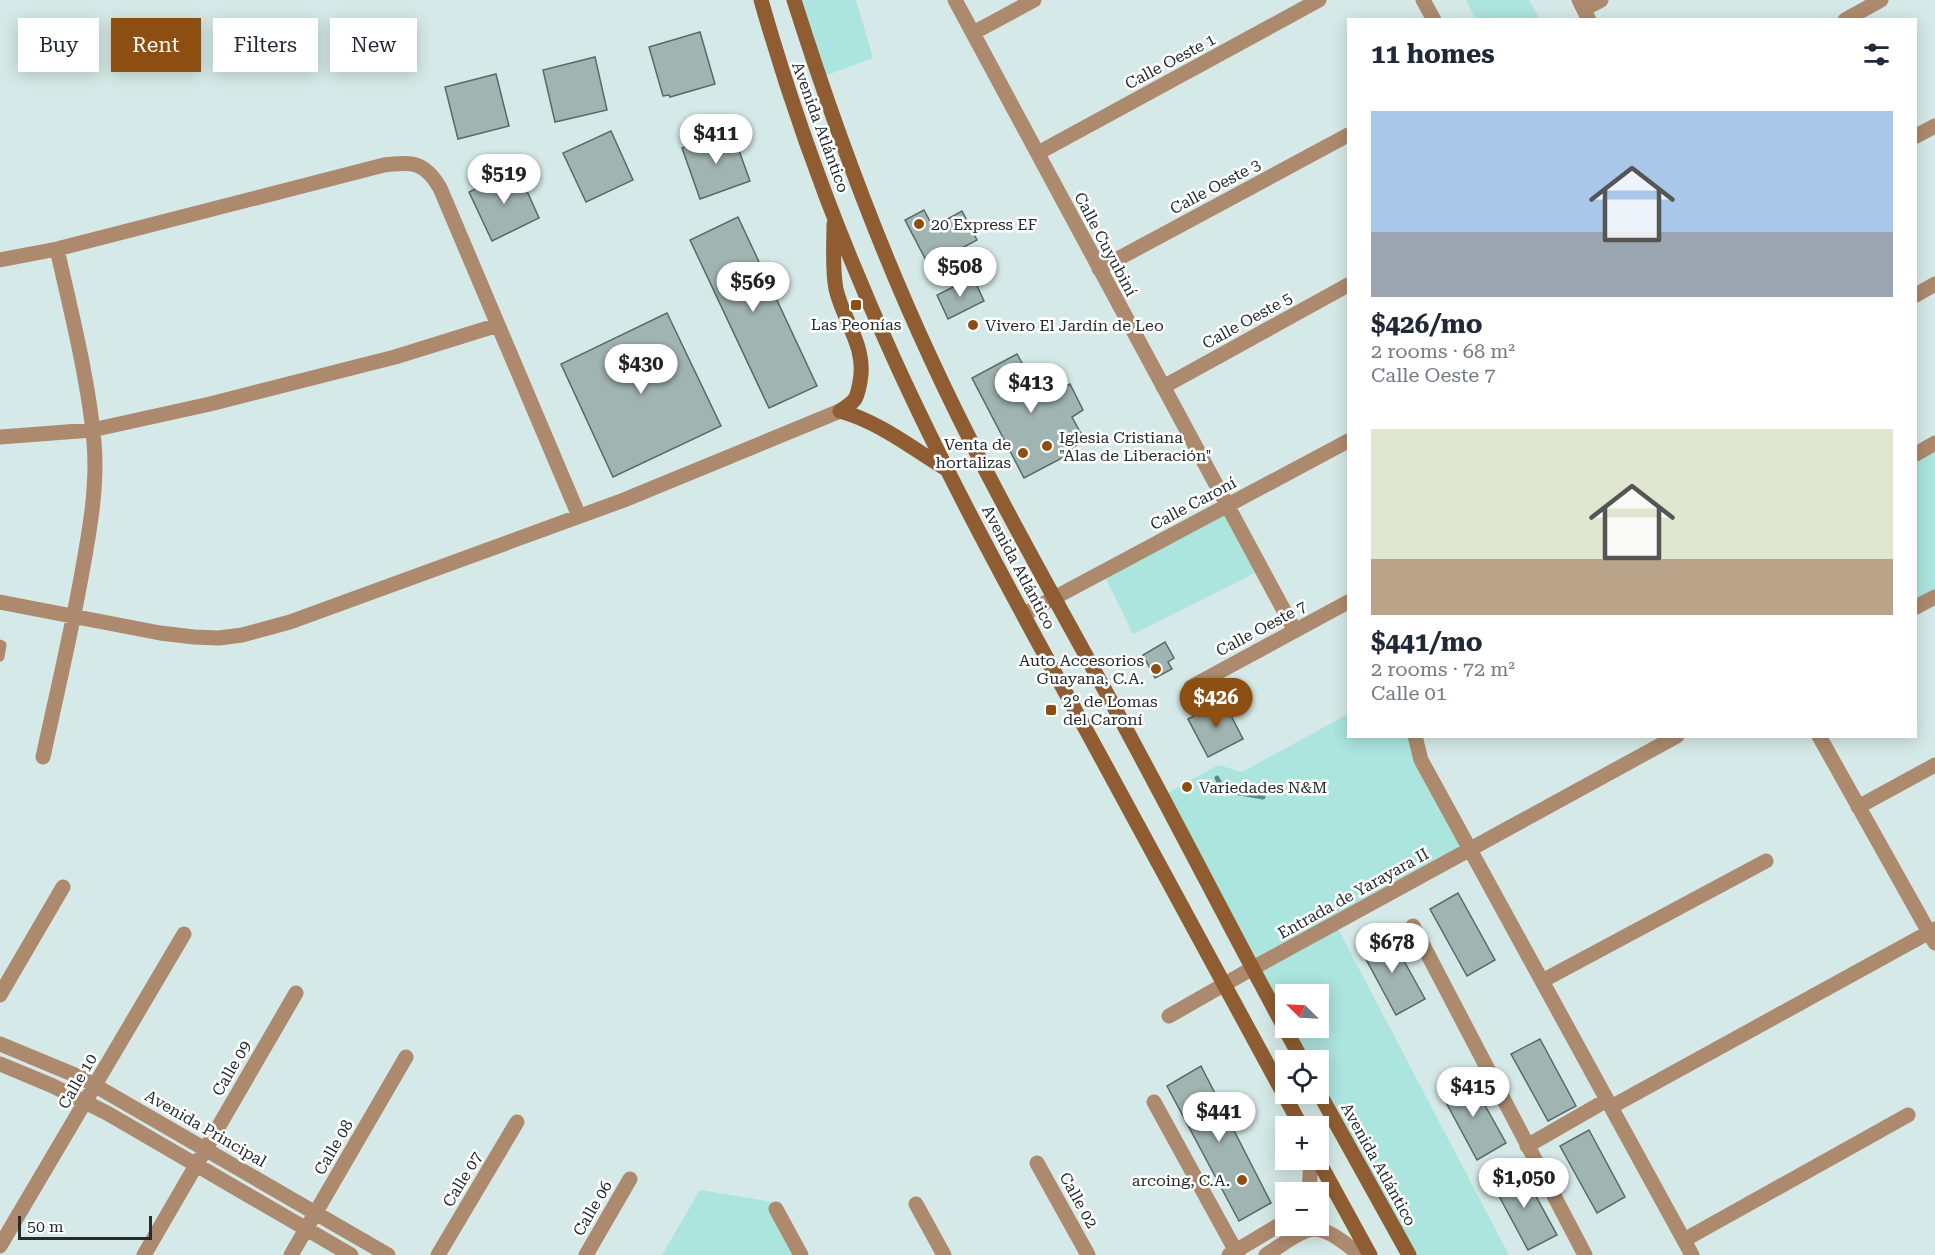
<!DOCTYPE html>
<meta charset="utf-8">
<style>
body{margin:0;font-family:"Roboto Serif",serif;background:#f2f2f3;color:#1f2937;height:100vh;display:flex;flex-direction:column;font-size:22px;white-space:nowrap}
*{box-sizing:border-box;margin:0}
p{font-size:20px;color:#747a83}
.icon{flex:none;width:33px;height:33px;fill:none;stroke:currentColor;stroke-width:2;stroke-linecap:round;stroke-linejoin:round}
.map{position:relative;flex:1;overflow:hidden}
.side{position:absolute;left:1347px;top:18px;width:570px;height:720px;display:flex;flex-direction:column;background:#fff;border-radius:0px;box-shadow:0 3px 15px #0003}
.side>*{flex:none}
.guide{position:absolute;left:18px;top:18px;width:570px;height:54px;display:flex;gap:12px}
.needle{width:39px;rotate:294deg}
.controls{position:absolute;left:1275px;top:984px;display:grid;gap:12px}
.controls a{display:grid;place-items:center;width:54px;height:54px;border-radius:0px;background:#fff;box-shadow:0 3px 15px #0003;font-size:30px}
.scale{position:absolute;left:18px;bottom:15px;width:134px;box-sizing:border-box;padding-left:6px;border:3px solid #252d2c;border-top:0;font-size:16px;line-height:21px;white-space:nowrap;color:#252d2c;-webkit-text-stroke:4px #fff;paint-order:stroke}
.price{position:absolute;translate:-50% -51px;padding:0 14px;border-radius:21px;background:#fff;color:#222;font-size:20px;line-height:39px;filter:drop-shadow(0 2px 3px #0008)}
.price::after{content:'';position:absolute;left:50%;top:36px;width:18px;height:14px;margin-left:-9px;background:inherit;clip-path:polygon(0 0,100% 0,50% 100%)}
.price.on{background:#8c4f11;color:#fff}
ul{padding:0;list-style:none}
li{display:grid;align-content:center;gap:12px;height:318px;padding:0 24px}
li span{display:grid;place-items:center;height:186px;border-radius:0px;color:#555}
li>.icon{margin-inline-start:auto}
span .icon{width:108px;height:108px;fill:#fffc;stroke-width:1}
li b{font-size:26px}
h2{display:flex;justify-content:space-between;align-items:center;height:72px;padding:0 24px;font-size:26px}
.chip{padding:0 21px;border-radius:0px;background:#fff;box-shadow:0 3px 15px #0003;font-size:21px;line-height:54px}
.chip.on{background:#8c4f11;color:#fff}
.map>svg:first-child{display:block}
.green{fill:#ace4de;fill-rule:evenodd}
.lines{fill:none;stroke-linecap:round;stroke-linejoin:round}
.stream{stroke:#578a86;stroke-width:5}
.building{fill:#a0b4b2;stroke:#586a68;stroke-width:1.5}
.service{stroke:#ad8a6e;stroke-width:9}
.minor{stroke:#ad8a6e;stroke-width:15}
.secondary{stroke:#905d32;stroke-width:15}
.poi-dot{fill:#8c4f11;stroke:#fff;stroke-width:2}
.labels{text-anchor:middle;stroke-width:5;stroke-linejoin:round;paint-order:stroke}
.street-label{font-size:16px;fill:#252d2c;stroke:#fff}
.poi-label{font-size:16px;fill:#252d2c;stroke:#fff;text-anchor:start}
</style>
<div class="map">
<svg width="1935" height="1255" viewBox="0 0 1935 1255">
<rect width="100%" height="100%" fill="#d5eae8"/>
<path class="green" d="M794 0H856L873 58 819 78Z
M1466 0H1529L1540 19H1476Z
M1935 443V597L1916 607V454Z
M1226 506 1261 570 1133 634 1102 571Z
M1348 714V736L1415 737 1470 849 1335 923 1509 1255H1409L1319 1091 1318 1060H1302L1162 796 1218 765 1242 772ZM1286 994H1318V1028H1286Z
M700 1190 773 1202 801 1255H662Z"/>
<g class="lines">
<path class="stream" d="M1217 778 1223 790 1263 797"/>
</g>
<path class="building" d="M700 32 715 84 670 97 669 95 663 96 649 47Z
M595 57 607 110 555 122 543 70Z
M496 74 509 126 458 139 445 87Z
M611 131 633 180 586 202 563 153Z
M732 131 750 181 700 199 682 148Z
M517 169 539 218 492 241 469 192Z
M924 210 933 227 962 211 977 240 929 266 905 220Z
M738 217 817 386 769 408 690 240Z
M973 277 984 301 948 319 937 295Z
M667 313 721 426 613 477 561 364Z
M1017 354 1030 377 1046 368 1058 390 1070 384 1083 410 1072 417 1085 441 1062 453 1064 457 1024 478 972 378Z
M1165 642 1174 658 1168 662 1172 669 1155 678 1143 655Z
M1223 700 1243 739 1208 757 1188 719Z
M1458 893 1495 960 1467 976 1430 909Z
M1388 932 1425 999 1396 1015 1360 948Z
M1540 1039 1576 1106 1548 1121 1511 1054Z
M1201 1066 1271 1203 1239 1221 1167 1086Z
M1469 1077 1506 1143 1477 1160 1441 1093Z
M1589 1130 1625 1197 1597 1213 1560 1146Z
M1520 1167 1557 1235 1528 1250 1492 1183Z"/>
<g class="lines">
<path class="service" d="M0 644 2 645 0 657"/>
<path class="minor" d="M955 0 1295 631
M1423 0 1434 20
M1579 0 1589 20
M1584 9 1601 0
M1845 20 1881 0
M973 33 1034 0
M1916 136 1935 126
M1038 153 1319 0
M0 260 57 249 384 165C412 161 425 162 440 188L579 516
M1099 269 1348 135
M1916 295 1935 284
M1163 387 1348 285
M0 437 92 430 210 404 395 357 498 325
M1916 454 1935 443
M0 602 160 633 194 637 219 638 242 635 290 622 624 500 840 411
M1916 607 1935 597
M1024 614 1348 441
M1191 687 1348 602
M1415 736 1421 760 1692 1255
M1819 736 1935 943
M43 757C56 697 70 638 81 578 89 534 98 487 94 442 88 377 71 312 57 249
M1858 807 1935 765
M1413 926 1585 1255
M1542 981 1766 861
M0 995 63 887
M1169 1016 1253 968 1677 736
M0 1044 82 1078 388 1255
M0 1064 53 1086 107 1113 351 1255
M1154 1102 1238 1255
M1611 1107 1935 929
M1527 1146 1607 1100
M1037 1163 1088 1255
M1309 1192 1311 1160
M916 1204 944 1255
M776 1209 801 1255
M1684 1240 1908 1115
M0 1246 184 934
M144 1255 296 993
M291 1255 406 1057
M438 1255 517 1122
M586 1255 630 1179
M1229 1255 1286 1221
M1266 1255C1279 1247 1292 1236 1306 1231 1324 1223 1347 1245 1360 1255"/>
<path class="secondary" d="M761 0C796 123 841 243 894 359 955 493 1027 622 1097 750 1165 875 1233 1001 1301 1126
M794 0C833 123 877 243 931 359 990 487 1061 608 1127 731 1186 840 1242 951 1302 1060
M834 224C834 245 832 268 836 289 843 321 867 346 860 382 859 387 858 394 855 399 851 404 845 408 840 411
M840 411C880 422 913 449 948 470
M1318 1091 1409 1255
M1318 1160 1370 1255"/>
</g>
<g class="poi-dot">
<circle cx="919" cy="224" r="6"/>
<rect x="850" y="299" width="12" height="12" rx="3"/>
<circle cx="973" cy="325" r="6"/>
<circle cx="1047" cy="446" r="6"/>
<circle cx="1023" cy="453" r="6"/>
<circle cx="1156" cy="669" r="6"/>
<rect x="1045" y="704" width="12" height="12" rx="3"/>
<circle cx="1187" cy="787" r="6"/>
<circle cx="1242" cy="1180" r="6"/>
</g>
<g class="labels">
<g class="street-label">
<text transform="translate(1170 61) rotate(-28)" y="6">Calle Oeste 1</text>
<text transform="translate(821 127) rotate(70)" y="6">Avenida Atlántico</text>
<text transform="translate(1215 186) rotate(-28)" y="6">Calle Oeste 3</text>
<text transform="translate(1106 244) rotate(62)" y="6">Calle Cuyubiní</text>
<text transform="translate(1247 320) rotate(-29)" y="6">Calle Oeste 5</text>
<text transform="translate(1193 503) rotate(-28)" y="6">Calle Caroní</text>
<text transform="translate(1019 567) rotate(62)" y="6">Avenida Atlántico</text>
<text transform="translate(1261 628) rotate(-28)" y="6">Calle Oeste 7</text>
<text transform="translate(1353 893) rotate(-29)" y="6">Entrada de Yarayara II</text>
<text transform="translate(231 1068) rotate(-60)" y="6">Calle 09</text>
<text transform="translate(77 1081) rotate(-60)" y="6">Calle 10</text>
<text transform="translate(206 1128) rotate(30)" y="6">Avenida Principal</text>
<text transform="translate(333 1147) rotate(-60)" y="6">Calle 08</text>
<text transform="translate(1379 1164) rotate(61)" y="6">Avenida Atlántico</text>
<text transform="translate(462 1179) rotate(-59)" y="6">Calle 07</text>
<text transform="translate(1079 1200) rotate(61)" y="6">Calle 02</text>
<text transform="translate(592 1208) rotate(-60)" y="6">Calle 06</text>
</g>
<g class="poi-label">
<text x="931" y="230">20 Express EF</text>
<text x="856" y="330" text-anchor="middle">Las Peonías</text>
<text x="985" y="331">Vivero El Jardín de Leo</text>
<text x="1059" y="443">Iglesia Cristiana<tspan x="1059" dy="18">"Alas de Liberación"</tspan></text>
<text x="1011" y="450" text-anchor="end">Venta de<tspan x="1011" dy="18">hortalizas</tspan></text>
<text x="1144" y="666" text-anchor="end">Auto Accesorios<tspan x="1144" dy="18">Guayana, C.A.</tspan></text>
<text x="1063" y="707">2° de Lomas<tspan x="1063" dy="18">del Caroní</tspan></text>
<text x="1199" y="793">Variedades N&amp;M</text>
<text x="1230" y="1186" text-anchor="end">arcoing, C.A.</text>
</g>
</g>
</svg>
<div class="controls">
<a><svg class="needle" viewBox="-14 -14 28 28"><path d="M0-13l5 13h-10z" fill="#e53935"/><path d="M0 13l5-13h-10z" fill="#747a83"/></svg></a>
<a><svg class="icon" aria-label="locate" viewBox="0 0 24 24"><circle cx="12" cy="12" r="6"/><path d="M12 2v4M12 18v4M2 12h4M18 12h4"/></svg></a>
<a>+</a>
<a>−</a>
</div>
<div class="scale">50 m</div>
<b class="price" style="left:716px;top:165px">$411</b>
<b class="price" style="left:504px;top:205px">$519</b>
<b class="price" style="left:960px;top:298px">$508</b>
<b class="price" style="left:753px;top:313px">$569</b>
<b class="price" style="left:641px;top:395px">$430</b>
<b class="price" style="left:1031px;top:414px">$413</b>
<b class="price on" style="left:1216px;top:729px">$426</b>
<b class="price" style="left:1392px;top:974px">$678</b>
<b class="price" style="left:1473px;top:1118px">$415</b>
<b class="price" style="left:1219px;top:1143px">$441</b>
<b class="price" style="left:1524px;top:1209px">$1,050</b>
<div class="guide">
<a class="chip">Buy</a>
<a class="chip on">Rent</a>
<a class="chip">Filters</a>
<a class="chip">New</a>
</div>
<section class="side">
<h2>11 homes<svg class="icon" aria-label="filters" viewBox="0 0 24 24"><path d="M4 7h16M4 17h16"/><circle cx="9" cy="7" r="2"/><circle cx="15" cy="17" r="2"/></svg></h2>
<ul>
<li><span style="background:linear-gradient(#a9c7e8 65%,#9aa5b1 0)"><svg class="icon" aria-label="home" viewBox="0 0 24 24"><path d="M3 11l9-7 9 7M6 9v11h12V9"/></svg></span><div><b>$426/mo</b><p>2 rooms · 68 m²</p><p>Calle Oeste 7</p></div></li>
<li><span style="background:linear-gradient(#dfe7d0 70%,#b9a48a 0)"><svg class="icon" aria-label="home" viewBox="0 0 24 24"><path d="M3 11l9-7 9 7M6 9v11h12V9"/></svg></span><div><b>$441/mo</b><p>2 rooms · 72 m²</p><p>Calle 01</p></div></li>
</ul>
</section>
</div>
